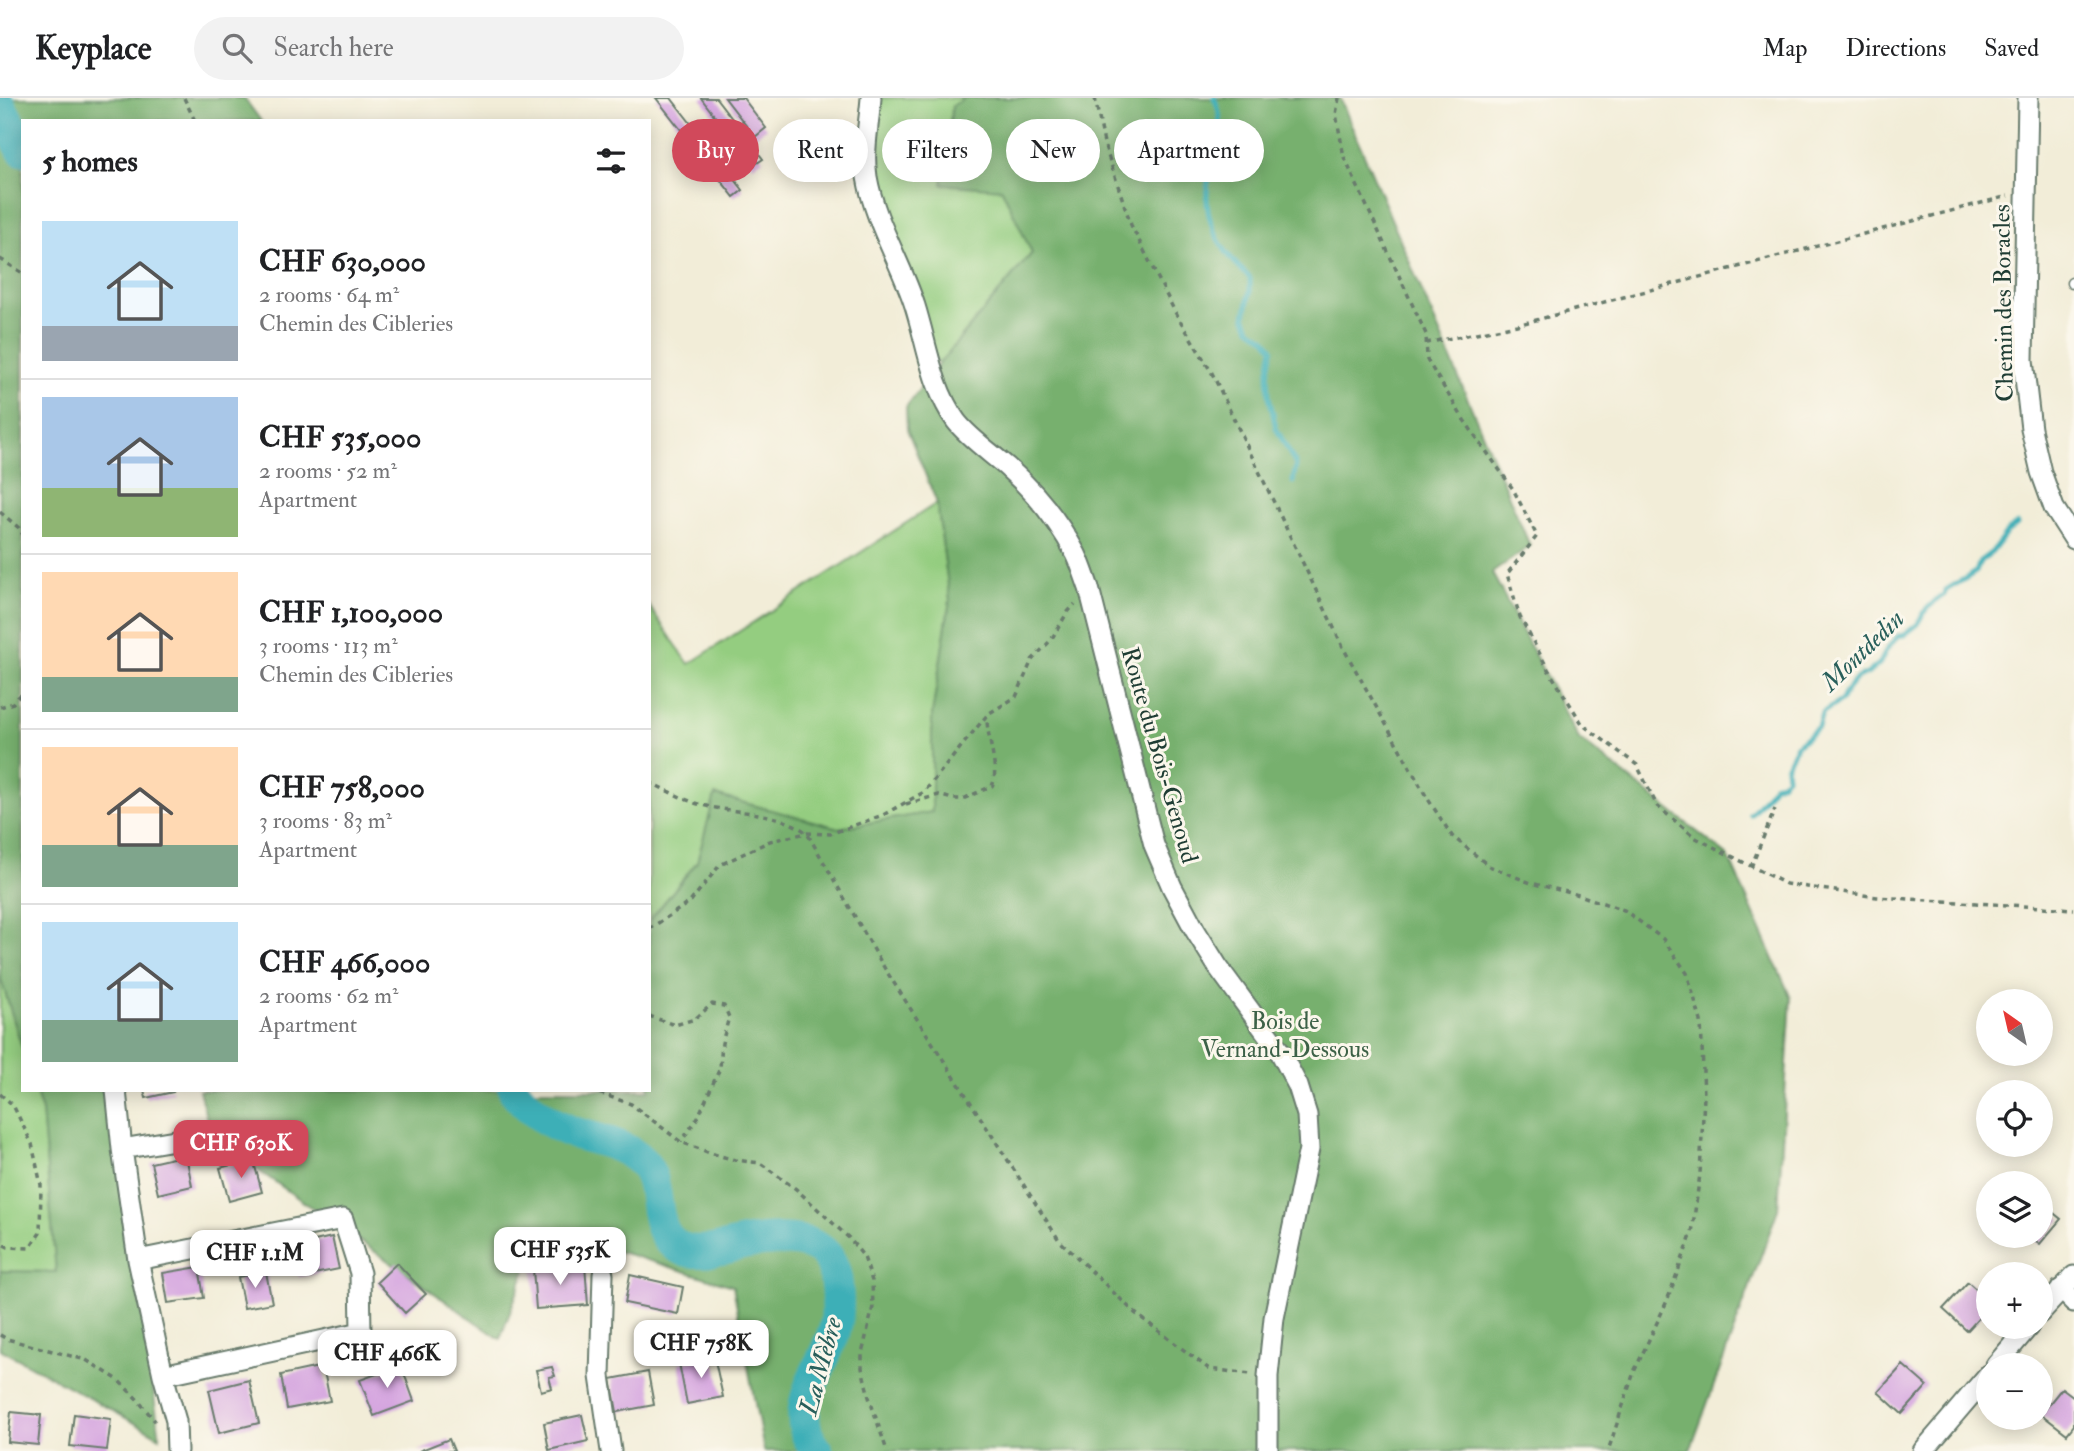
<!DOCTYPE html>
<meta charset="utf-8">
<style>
body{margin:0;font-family:"IM FELL Double Pica",serif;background:#f2f2f2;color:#202124;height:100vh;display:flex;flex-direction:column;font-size:26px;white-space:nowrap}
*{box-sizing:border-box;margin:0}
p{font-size:23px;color:#757577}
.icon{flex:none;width:38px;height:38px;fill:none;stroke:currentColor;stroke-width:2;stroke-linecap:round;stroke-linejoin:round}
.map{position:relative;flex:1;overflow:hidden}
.details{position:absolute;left:21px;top:21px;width:630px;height:973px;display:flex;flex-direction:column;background:#fff;border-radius:0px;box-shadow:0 4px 18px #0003}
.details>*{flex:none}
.banner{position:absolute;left:672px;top:21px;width:665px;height:63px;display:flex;gap:14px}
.needle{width:46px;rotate:326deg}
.buttons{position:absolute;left:1976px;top:891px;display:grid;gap:14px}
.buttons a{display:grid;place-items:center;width:77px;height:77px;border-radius:50%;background:#fff;box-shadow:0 4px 18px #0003;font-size:35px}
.price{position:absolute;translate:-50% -60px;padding:0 16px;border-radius:14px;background:#fff;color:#222;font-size:23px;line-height:46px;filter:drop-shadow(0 2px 4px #0008)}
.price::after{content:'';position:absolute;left:50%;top:42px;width:21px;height:16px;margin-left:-10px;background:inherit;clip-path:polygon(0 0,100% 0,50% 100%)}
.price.active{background:#d1495b;color:#fff}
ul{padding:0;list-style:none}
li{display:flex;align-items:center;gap:21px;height:175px;padding:0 21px}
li+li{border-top:2px solid #e0e0e0}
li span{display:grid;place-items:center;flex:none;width:196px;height:140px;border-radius:0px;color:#555}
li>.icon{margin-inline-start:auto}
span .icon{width:84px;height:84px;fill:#fffc;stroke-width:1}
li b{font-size:30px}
h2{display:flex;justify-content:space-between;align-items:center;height:84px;padding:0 21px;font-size:30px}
.tag{padding:0 24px;border-radius:32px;background:#fff;box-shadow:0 4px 18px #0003;font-size:24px;line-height:63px}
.tag.active{background:#d1495b;color:#fff}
header{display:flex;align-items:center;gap:42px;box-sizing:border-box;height:98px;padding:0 35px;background:#fff;border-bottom:2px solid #e0e0e0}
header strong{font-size:33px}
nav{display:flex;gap:38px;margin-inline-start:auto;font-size:24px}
.search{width:490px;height:63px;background:#f2f2f2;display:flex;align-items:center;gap:18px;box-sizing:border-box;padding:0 24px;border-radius:38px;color:#757577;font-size:26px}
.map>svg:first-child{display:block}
.green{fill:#94cd80;stroke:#5a855a;stroke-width:2}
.forest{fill:#77b06e;stroke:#4b7651;stroke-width:2}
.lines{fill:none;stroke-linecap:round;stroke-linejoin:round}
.stream{stroke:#3eafb7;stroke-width:5}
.river{stroke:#3eafb7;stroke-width:33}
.building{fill:#d4a3df}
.lane-casing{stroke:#697b6d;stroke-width:13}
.street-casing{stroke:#697b6d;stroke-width:23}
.path{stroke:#697b6d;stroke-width:3.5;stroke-dasharray:5 5;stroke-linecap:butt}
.lane{stroke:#fff;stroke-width:10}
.street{stroke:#fff;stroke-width:19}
.labels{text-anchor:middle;stroke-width:6;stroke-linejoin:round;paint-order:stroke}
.street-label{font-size:24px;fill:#1f3d34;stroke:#fbf7ec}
.park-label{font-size:24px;fill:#3c6147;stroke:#fbf7ec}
.water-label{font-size:26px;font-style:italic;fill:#285f5b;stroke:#fbf7ec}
</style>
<header>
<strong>Keyplace</strong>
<div class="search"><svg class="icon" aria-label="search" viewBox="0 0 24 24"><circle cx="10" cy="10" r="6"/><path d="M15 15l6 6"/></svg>Search here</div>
<nav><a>Map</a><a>Directions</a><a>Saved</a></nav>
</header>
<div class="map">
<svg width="2074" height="1353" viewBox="0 0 2074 1353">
<rect width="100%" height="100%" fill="#fbf7ec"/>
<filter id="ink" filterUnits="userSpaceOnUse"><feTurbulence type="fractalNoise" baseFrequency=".0143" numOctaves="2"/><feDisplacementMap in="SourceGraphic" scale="14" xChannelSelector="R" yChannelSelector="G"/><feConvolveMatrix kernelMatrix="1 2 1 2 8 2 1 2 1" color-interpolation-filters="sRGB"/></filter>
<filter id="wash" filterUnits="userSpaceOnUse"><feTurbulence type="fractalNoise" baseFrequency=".00686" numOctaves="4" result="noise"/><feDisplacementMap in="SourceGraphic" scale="28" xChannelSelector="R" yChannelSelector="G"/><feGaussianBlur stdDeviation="1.57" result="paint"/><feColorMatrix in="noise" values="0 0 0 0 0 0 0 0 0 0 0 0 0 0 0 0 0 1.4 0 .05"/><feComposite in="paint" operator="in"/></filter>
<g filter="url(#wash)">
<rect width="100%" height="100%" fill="#f2edd8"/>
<path class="green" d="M878 0H965L952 9 1002 91 1032 155 938 267 882 113 874 77Z
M937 405 950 502 932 617 933 714 839 730 716 698 697 764 649 823V508L689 566Z
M0 878 23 952V992H35L42 1013 56 1174 0 1173Z"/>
<path class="forest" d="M0 0H244L261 23H23V952L0 878Z
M965 0H1340L1530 448 1492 475 1579 641 1728 758 1791 900 1778 1111 1690 1353H764L733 1188 541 1130 500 1241 212 1040 199 992H649V823L697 764 715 697 839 730 932 714V617L950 502 937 405 907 331 906 309 938 267 1032 155 1002 91 942 86 952 8Z
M35 992H116L115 1030 160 1339 0 1251V1173L56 1174 42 1013Z"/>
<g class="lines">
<path class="stream" d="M1214 0C1227 24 1215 50 1210 74 1199 118 1218 151 1250 180V193L1245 218 1250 230 1266 241 1273 250 1268 277 1269 298 1276 330 1296 367 1293 384
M1750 716C1754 713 1772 691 1774 687L1781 685 1787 679 1786 669 1797 647 1818 629 1822 615 1842 602 1846 593 1857 580 1867 576 1880 565 1887 551 1898 538 1904 537 1918 526 1923 515 1939 499 1944 497 1946 492 1976 474 1980 463 1992 454 2007 434 2017 426"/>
<path class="river" d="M0 8 23 52
M514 992C528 1011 548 1024 569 1033 594 1042 622 1044 642 1064 666 1089 645 1135 683 1151 701 1158 727 1149 745 1145 769 1141 809 1137 826 1157 834 1168 836 1179 837 1192 838 1205 838 1221 834 1234 825 1262 798 1299 805 1329 806 1337 812 1346 817 1353"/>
</g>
<g id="blocks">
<path class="building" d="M656 0H671L743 92 734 99Z
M701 0H716L763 61 753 68Z
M725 0H743L766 30 755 39Z
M144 992H172L173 994 146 1000Z
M186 1057 192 1088 158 1096 151 1065Z
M253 1061 262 1094 229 1103 220 1070Z
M2040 1104 2061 1121 2040 1146 2029 1138H2040Z
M332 1139 339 1171 299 1179 293 1148Z
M397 1165 426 1196 405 1215 377 1184Z
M585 1167 588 1207 536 1211 533 1171Z
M199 1169 204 1200 168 1205 163 1175Z
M266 1174 272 1205 244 1210 238 1179Z
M630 1177 683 1189 678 1216 625 1205Z
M1968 1184 1988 1202V1210L1967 1233 1943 1211Z
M714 1258 723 1299 687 1306 679 1265Z
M401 1267 414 1303 374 1318 360 1282Z
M1903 1267 1927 1288 1902 1316 1878 1294Z
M323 1268 330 1303 287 1311 281 1277Z
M552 1269 555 1278 549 1279 552 1290 541 1293 536 1272Z
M648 1274 654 1307 617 1314 611 1281Z
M249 1282 259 1325 219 1335 209 1292Z
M2062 1290 2074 1299V1327L2067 1336 2041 1316Z
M11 1314 41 1317 38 1347 8 1344Z
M74 1316 111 1321 107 1352 70 1348Z
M582 1317 588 1343 549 1352 544 1325Z
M449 1341 454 1353H419Z"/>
</g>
</g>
<g filter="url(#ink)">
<use href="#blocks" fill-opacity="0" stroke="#697b6d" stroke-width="2"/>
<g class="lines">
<defs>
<path id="lane" d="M2072 185H2074"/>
<path id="street" d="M871 0C869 26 863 53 867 79 875 125 901 164 915 208 927 246 932 290 956 323 968 339 991 355 1007 369 1034 393 1059 424 1076 456 1081 466 1085 479 1089 490L1154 747 1172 789 1195 832 1218 869 1279 952 1298 988 1307 1017 1309 1051 1274 1220 1268 1278V1353
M2028 0 2023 262 2031 331 2041 374 2054 410 2074 441
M116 992 122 1051 138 1162 163 1277 176 1323 177 1353
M122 1051 204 1037
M138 1162 343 1121 360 1175 361 1234 163 1277
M603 1176 600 1278 611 1353
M2061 1191 2074 1204
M2040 1215 2074 1178
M1996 1267 2029 1228
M1923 1353 1988 1277"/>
</defs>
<use href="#lane" class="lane-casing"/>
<use href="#street" class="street-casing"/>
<path class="path" d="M184 0 195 23
M1095 0 1104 45 1131 127 1175 214 1212 275 1345 553 1426 698 1452 738 1489 768 1531 785 1579 797 1624 812 1663 841 1687 875 1701 923 1704 998 1700 1076 1692 1135 1667 1203 1634 1274 1608 1353
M1339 0 1336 16 1344 59 1426 236 1427 262 1464 322 1513 391 1537 438 1507 476 1520 519 1549 573 1583 627 1637 667 1657 708 1696 740 1786 786 1877 799 2074 811
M0 161 23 175
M1426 245 1517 227 2008 98
M0 414 19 430 23 437
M0 609 13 605 23 594
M649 684C664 691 679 699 695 705 732 717 774 710 807 735L885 871 1059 1142 1135 1215 1209 1271 1251 1276
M906 706 939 697 952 701H963L992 688C1000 673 987 640 987 621
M1751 769 1775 711
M649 831 690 804 720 767 770 743 807 735 830 736 883 717 924 694 988 616 1016 599 1032 562 1051 542 1067 515 1075 506
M649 918 675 927 695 921 712 906 724 908 729 919 722 945 720 970 698 1019 681 1044
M590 992 631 1006 681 1044 710 1055 735 1062 760 1065 796 1091 849 1140 864 1159 872 1183 873 1209 862 1256V1270L869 1299 887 1353
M0 996 13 1007 32 1046 41 1087 40 1135 30 1150 8 1149 0 1145
M0 1237 7 1241 86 1262 117 1281 137 1301 155 1323"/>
<use href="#lane" class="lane"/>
<use href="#street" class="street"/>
</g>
</g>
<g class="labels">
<g class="street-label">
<text transform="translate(2003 205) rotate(-91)" y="8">Chemin des Boracles</text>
<text transform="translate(1160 657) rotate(74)" y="8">Route du Bois-Genoud</text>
</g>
<g class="park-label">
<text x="1285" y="931">Bois de<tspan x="1285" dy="28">Vernand-Dessous</tspan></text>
</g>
<g class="water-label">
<text transform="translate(1862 552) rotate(-44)" y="9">Montdedin</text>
<text transform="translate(820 1268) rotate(-75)" y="9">La Mèbre</text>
</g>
</g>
</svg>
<div class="buttons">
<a><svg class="needle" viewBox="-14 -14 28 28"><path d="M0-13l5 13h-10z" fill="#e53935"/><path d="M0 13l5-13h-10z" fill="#757577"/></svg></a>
<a><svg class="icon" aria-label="locate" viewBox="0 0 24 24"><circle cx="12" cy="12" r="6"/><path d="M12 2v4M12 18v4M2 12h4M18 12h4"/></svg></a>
<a><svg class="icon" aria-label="layers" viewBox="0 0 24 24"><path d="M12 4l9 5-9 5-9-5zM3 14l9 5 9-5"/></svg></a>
<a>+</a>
<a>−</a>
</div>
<b class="price active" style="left:241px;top:1082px">CHF 630K</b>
<b class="price" style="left:560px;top:1189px">CHF 535K</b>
<b class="price" style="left:255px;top:1192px">CHF 1.1M</b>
<b class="price" style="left:701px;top:1282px">CHF 758K</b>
<b class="price" style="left:387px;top:1292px">CHF 466K</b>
<div class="banner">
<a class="tag active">Buy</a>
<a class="tag">Rent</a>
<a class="tag">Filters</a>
<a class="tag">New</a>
<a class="tag">Apartment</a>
</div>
<section class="details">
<h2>5 homes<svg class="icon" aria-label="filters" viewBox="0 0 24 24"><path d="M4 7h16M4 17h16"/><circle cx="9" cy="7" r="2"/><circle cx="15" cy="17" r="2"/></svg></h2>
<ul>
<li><span style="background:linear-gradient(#bfe0f5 75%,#9aa5b1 0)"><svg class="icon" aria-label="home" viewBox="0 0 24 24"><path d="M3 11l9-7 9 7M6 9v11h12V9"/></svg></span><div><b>CHF 630,000</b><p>2 rooms · 64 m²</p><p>Chemin des Cibleries</p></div></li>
<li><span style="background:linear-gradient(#a9c7e8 65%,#8fb573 0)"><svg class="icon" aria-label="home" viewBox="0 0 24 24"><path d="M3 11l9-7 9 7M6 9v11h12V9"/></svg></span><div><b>CHF 535,000</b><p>2 rooms · 52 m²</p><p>Apartment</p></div></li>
<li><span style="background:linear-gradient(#ffd9b3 75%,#7fa58c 0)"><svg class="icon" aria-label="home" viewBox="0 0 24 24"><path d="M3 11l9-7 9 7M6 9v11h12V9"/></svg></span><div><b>CHF 1,100,000</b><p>3 rooms · 113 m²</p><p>Chemin des Cibleries</p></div></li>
<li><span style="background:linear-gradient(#ffd9b3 70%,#7fa58c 0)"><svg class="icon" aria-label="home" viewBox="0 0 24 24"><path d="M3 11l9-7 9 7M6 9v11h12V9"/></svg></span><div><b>CHF 758,000</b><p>3 rooms · 83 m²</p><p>Apartment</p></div></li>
<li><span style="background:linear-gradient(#bfe0f5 70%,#7fa58c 0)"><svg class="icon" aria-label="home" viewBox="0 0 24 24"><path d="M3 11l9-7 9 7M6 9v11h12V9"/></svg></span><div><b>CHF 466,000</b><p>2 rooms · 62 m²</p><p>Apartment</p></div></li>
</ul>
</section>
</div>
